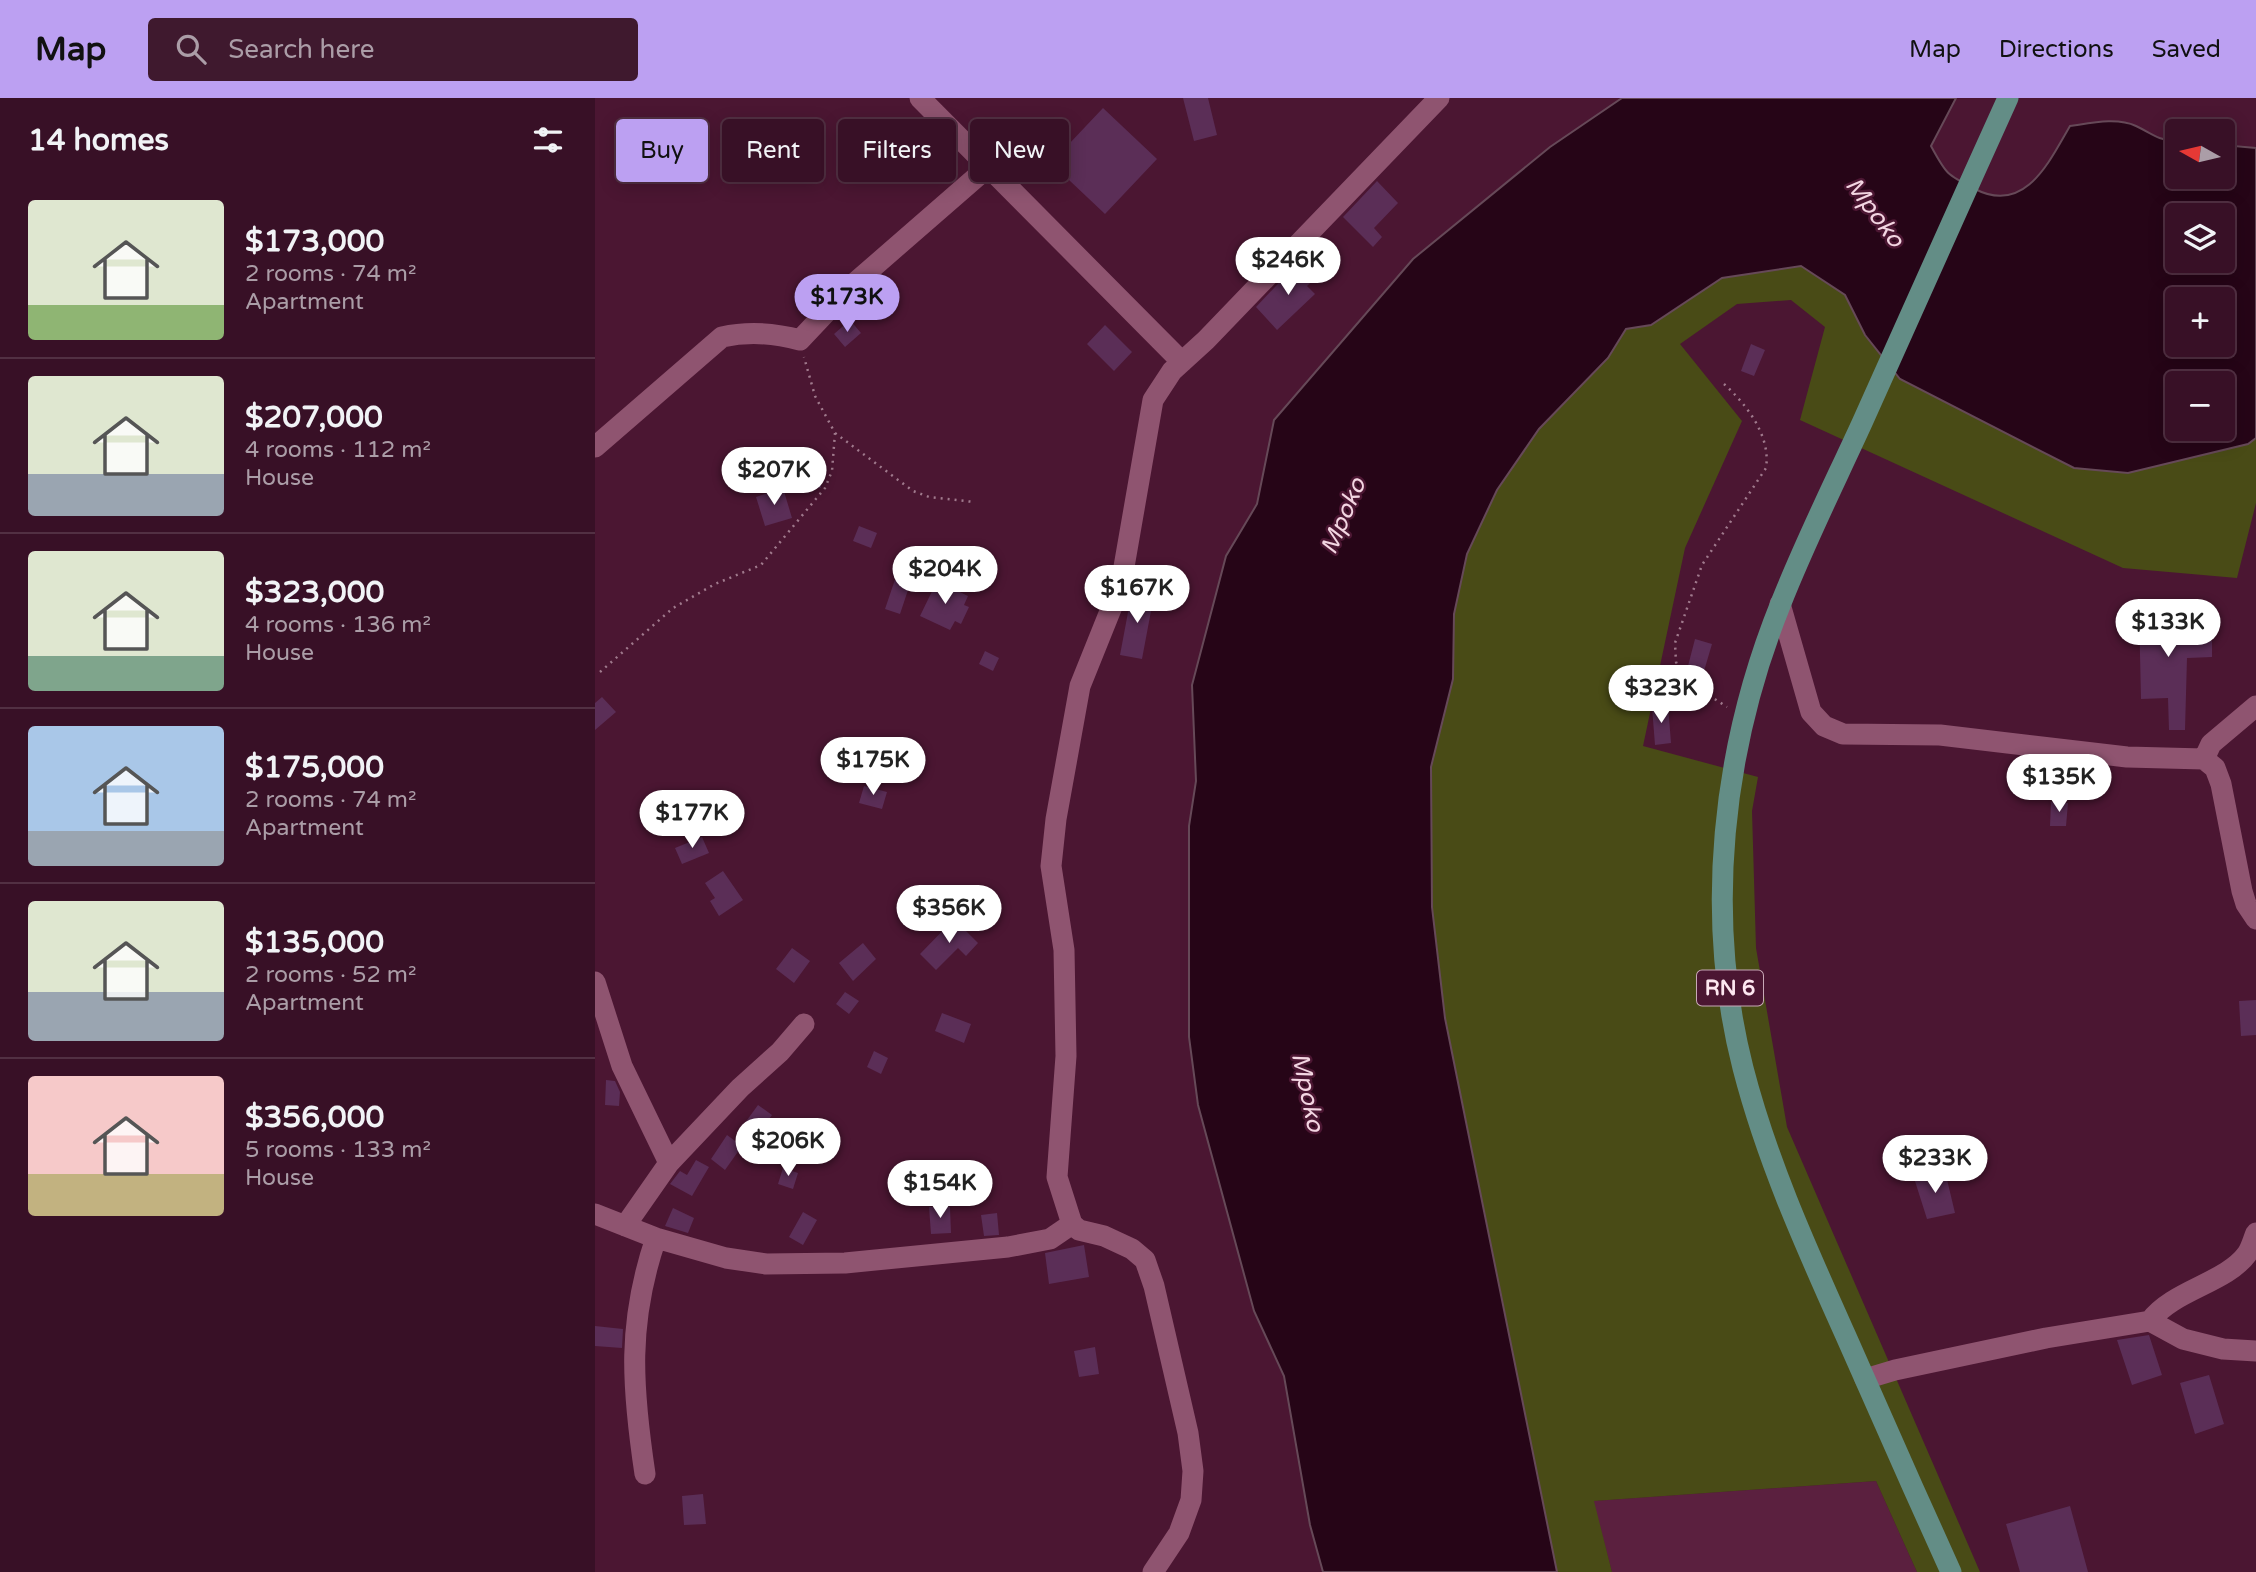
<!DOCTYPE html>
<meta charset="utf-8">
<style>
body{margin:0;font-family:"Varela Round",sans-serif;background:#3f192e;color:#f1f3f6;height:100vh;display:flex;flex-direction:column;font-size:26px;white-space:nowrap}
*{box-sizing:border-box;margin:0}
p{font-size:23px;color:#ab9da7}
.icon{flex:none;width:38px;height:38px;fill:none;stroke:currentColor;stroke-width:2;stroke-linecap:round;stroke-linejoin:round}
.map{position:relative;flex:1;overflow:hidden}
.drawer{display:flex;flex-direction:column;background:#381026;width:595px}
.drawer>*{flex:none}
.top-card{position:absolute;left:21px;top:21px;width:665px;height:63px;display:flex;gap:14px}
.needle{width:46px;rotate:278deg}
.fabs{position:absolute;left:1570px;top:21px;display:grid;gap:14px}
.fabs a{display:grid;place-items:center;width:70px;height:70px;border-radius:7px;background:#381026;box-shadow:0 4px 18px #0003,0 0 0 2px #523043;font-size:35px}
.price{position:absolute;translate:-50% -60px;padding:0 16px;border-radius:24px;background:#fff;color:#222;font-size:23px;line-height:46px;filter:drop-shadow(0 2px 4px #0008)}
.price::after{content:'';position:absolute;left:50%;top:42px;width:21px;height:16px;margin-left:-10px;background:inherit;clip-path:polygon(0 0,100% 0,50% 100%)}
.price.selected{background:#bca0f2;color:#111}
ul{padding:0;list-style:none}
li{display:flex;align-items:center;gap:21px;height:175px;padding:0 28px}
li+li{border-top:2px solid #523043}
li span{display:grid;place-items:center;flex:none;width:196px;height:140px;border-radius:7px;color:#555}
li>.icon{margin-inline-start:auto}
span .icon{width:84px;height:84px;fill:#fffc;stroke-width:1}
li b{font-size:30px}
h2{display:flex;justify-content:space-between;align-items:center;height:84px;padding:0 28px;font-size:30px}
.tag{padding:0 24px;border-radius:7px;background:#381026;box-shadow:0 4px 18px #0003,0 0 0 2px #523043;font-size:24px;line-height:63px}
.tag.selected{background:#bca0f2;color:#111}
header{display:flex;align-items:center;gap:42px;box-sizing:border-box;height:98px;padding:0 35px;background:#bca0f2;color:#111}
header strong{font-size:33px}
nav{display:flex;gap:38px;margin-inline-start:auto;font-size:24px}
.search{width:490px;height:63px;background:#3f192e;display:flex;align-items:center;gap:18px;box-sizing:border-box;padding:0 24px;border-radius:7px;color:#ab9da7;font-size:26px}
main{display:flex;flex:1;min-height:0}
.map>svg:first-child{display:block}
.built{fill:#5b203f}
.green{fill:#494b16}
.water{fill:#260517;stroke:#664958;stroke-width:2;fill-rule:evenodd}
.building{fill:#5b2e57}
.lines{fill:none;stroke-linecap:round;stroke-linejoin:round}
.path{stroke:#a07a8d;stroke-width:2.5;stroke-dasharray:2 5;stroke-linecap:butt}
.minor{stroke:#8f5470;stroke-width:21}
.major{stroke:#638d86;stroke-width:21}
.labels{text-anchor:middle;stroke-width:5;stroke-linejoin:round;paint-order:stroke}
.shield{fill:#4b1632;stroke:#c8a8b7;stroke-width:2}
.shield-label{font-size:21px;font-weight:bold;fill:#fde7f0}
.water-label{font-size:24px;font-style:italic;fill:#f3d6e2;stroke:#4b1632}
</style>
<header>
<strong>Map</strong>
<div class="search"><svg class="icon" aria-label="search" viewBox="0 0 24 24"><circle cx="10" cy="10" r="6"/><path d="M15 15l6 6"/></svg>Search here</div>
<nav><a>Map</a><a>Directions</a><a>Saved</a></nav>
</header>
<main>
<section class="drawer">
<h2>14 homes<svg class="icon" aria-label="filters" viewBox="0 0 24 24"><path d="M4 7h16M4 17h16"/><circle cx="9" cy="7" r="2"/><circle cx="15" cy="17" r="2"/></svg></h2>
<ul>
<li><span style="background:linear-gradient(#dfe7d0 75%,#8fb573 0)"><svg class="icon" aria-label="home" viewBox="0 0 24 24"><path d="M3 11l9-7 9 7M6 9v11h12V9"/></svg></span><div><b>$173,000</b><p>2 rooms · 74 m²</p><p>Apartment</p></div></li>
<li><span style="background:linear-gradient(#dfe7d0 70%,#9aa5b1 0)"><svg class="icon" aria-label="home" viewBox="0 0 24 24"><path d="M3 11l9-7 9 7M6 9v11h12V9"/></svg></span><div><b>$207,000</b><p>4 rooms · 112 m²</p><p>House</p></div></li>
<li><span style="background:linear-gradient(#dfe7d0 75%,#7fa58c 0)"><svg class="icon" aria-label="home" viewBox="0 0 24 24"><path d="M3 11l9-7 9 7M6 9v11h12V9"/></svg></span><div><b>$323,000</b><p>4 rooms · 136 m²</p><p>House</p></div></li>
<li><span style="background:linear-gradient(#a9c7e8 75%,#9aa5b1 0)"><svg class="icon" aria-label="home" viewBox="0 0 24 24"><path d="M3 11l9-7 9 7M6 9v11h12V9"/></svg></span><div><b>$175,000</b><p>2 rooms · 74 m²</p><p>Apartment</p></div></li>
<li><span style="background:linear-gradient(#dfe7d0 65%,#9aa5b1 0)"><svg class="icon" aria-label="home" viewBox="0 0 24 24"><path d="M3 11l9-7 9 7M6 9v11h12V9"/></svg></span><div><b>$135,000</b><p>2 rooms · 52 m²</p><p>Apartment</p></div></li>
<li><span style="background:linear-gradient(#f6c9c9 70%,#c2b280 0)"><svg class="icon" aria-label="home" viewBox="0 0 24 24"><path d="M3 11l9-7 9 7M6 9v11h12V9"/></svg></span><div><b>$356,000</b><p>5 rooms · 133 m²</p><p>House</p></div></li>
</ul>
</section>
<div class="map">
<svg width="1661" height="1474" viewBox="0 0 1661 1474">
<rect width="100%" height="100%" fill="#4b1632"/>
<path class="built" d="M1281 1383 1322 1474H1017L998 1403Z"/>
<path class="green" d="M1206 168 1250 197 1270 237 1426 342 1479 370 1652 346 1661 340V405L1642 480 1528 470 1205 322 1230 229 1196 202 1142 206 1085 246 1147 323 1090 450 1048 648 1163 679 1157 713 1161 850 1192 1029 1385 1474H1322L1281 1383 999 1403 1017 1474H962L850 920 837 809 836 669 858 581 859 516 872 456 902 392 944 331 1013 260 1031 231 1056 227 1126 180Z"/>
<path class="water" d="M1027 0H1361L1336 48C1351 76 1352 77 1380 91 1430 117 1454 64 1475 28 1496 25 1522 19 1541 28 1560 37 1559 41 1582 43V79H1628V47L1661 50V340L1653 346 1533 375 1479 370 1305 281 1270 237 1250 197 1206 168 1127 180 1056 227 1031 231 1013 260 944 331 902 392 872 456 859 516 858 581 836 669 837 809 850 920 962 1474H728L715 1427 689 1278 659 1213 603 1007 594 939V728L601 683 597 587 631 458 662 406 679 322 818 161 955 49ZM1582 117H1628V163H1582ZM1582 201H1628V247H1582ZM1582 285H1628V331H1582Z"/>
<path class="building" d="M588 0H613L622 37 599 43Z
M508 10 562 61 510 116 456 65Z
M782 83 803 105 779 130 787 139 778 149 748 119Z
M712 167 722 178 712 188 720 196 682 232 661 209 697 171 702 177Z
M255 222 266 235 250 249 239 236Z
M510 227 537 254 519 273 492 246Z
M1156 246 1170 252 1159 278 1146 273Z
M196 377H226V390H196Z
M188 390 197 420 170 428 161 399Z
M264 428 282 435 276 450 258 443Z
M306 464 321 468 305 516 290 511Z
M342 483 373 498 369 507 374 509 366 526 360 523 355 532 325 518Z
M537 493 559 497 547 561 525 557Z
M1591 510 1592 544 1617 543V559L1592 560 1590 632H1574L1573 600 1546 601 1544 512Z
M1100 541 1117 546 1109 573 1093 568Z
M390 553 404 560 398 573 384 566Z
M7 599 21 614 0 632V605Z
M1073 607 1076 645 1060 647 1057 609Z
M284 639 302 642 298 668 280 665Z
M269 688 292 694 287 711 264 705Z
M1456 704 1473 705 1471 728H1455Z
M107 739 114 755 87 766 80 750Z
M128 773 148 802 124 818 115 803 120 800 110 785Z
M359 821 383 845 371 858 363 850 341 872 325 856Z
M268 845 281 861 258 883 244 865Z
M197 850 215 863 199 885 181 871Z
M250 894 264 903 254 916 241 906Z
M1661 902V937L1646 938 1644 903Z
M347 915 376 926 369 945 340 933Z
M279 953 293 960 286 976 272 969Z
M11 982 20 983 25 994 24 1008 10 1007Z
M163 1007 177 1017 161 1039 147 1029Z
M132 1037 147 1048 130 1072 116 1061Z
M101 1062 114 1069 97 1098 75 1086 85 1073 92 1077Z
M188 1070 203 1075 198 1091 183 1086Z
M1350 1073 1360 1115 1332 1121 1319 1080Z
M334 1109H355L356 1135 336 1136Z
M78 1110 99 1120 93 1135 70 1128Z
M208 1114 222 1122 208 1147 194 1139Z
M402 1115 404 1137 389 1138 386 1117Z
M489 1147 494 1179 454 1186 450 1155Z
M0 1228 28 1231 27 1250 0 1248Z
M1554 1237 1567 1277 1537 1287 1522 1242Z
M500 1249 504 1276 484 1279 479 1253Z
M1614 1277 1629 1326 1600 1336 1585 1285Z
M108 1396 111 1426 89 1427 87 1398Z
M1475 1408 1493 1474H1425L1411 1426Z"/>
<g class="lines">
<path class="path" d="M1129 286C1152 307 1176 338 1171 370L1107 467 1080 545 1081 564 1089 581 1132 609
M240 335 318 393 334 399 379 404
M5 574 78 510 120 486 166 467 230 390 237 373 240 335 220 298 209 259"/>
<path class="minor" d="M325 0 587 264
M0 349 127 239C154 233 179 235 205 242L254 190 393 69
M1185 506 1216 614 1229 628 1248 636 1345 637 1532 659 1609 661 1620 670 1626 686 1647 793 1651 806 1661 821
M1609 661 1616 646 1661 608
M0 884 27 968 74 1065
M0 1116 61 1140 131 1160 171 1166 250 1165 413 1149 455 1141 477 1126
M30 1128 74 1065 145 990 185 954 209 926
M1555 1223C1578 1192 1631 1185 1652 1156 1656 1150 1658 1142 1661 1135
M1270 1281 1300 1272 1451 1240 1555 1223 1588 1241 1628 1251 1661 1253
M50 1376C37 1289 32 1225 61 1140
M558 1474 584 1435 596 1402 598 1373 593 1335 559 1188 550 1162 537 1151 509 1138 484 1132 477 1126 462 1079 471 958 469 852 456 768 461 721 485 588 526 486 558 302 577 273 611 242 844 0"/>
<path class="major" d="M1356 1474C1320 1395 1285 1315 1250 1236 1211 1149 1172 1063 1148 970 1109 817 1127 651 1186 505 1210 444 1240 384 1267 325 1316 216 1364 108 1413 0"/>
</g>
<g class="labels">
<rect class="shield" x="1102" y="872.5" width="66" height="35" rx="5"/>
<g class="shield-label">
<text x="1135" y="897">RN 6</text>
</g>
<g class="water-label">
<text transform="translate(1280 114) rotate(53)" y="8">Mpoko</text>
<text transform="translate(748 418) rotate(-67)" y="8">Mpoko</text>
<text transform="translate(713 994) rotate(78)" y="8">Mpoko</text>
</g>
</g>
</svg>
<div class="fabs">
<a><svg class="needle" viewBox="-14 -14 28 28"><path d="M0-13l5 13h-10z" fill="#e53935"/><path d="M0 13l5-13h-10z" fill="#ab9da7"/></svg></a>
<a><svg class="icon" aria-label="layers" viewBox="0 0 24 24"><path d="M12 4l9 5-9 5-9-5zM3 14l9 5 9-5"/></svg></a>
<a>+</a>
<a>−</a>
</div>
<b class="price" style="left:693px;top:199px">$246K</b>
<b class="price selected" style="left:252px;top:236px">$173K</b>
<b class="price" style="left:179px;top:409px">$207K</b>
<b class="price" style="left:350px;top:508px">$204K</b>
<b class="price" style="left:542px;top:527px">$167K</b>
<b class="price" style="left:1573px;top:561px">$133K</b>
<b class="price" style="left:1066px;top:627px">$323K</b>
<b class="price" style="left:278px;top:699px">$175K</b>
<b class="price" style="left:1464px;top:716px">$135K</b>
<b class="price" style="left:97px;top:752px">$177K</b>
<b class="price" style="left:354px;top:847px">$356K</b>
<b class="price" style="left:193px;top:1080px">$206K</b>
<b class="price" style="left:1340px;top:1097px">$233K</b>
<b class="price" style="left:345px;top:1122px">$154K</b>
<div class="top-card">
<a class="tag selected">Buy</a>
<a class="tag">Rent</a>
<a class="tag">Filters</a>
<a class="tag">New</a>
</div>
</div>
</main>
